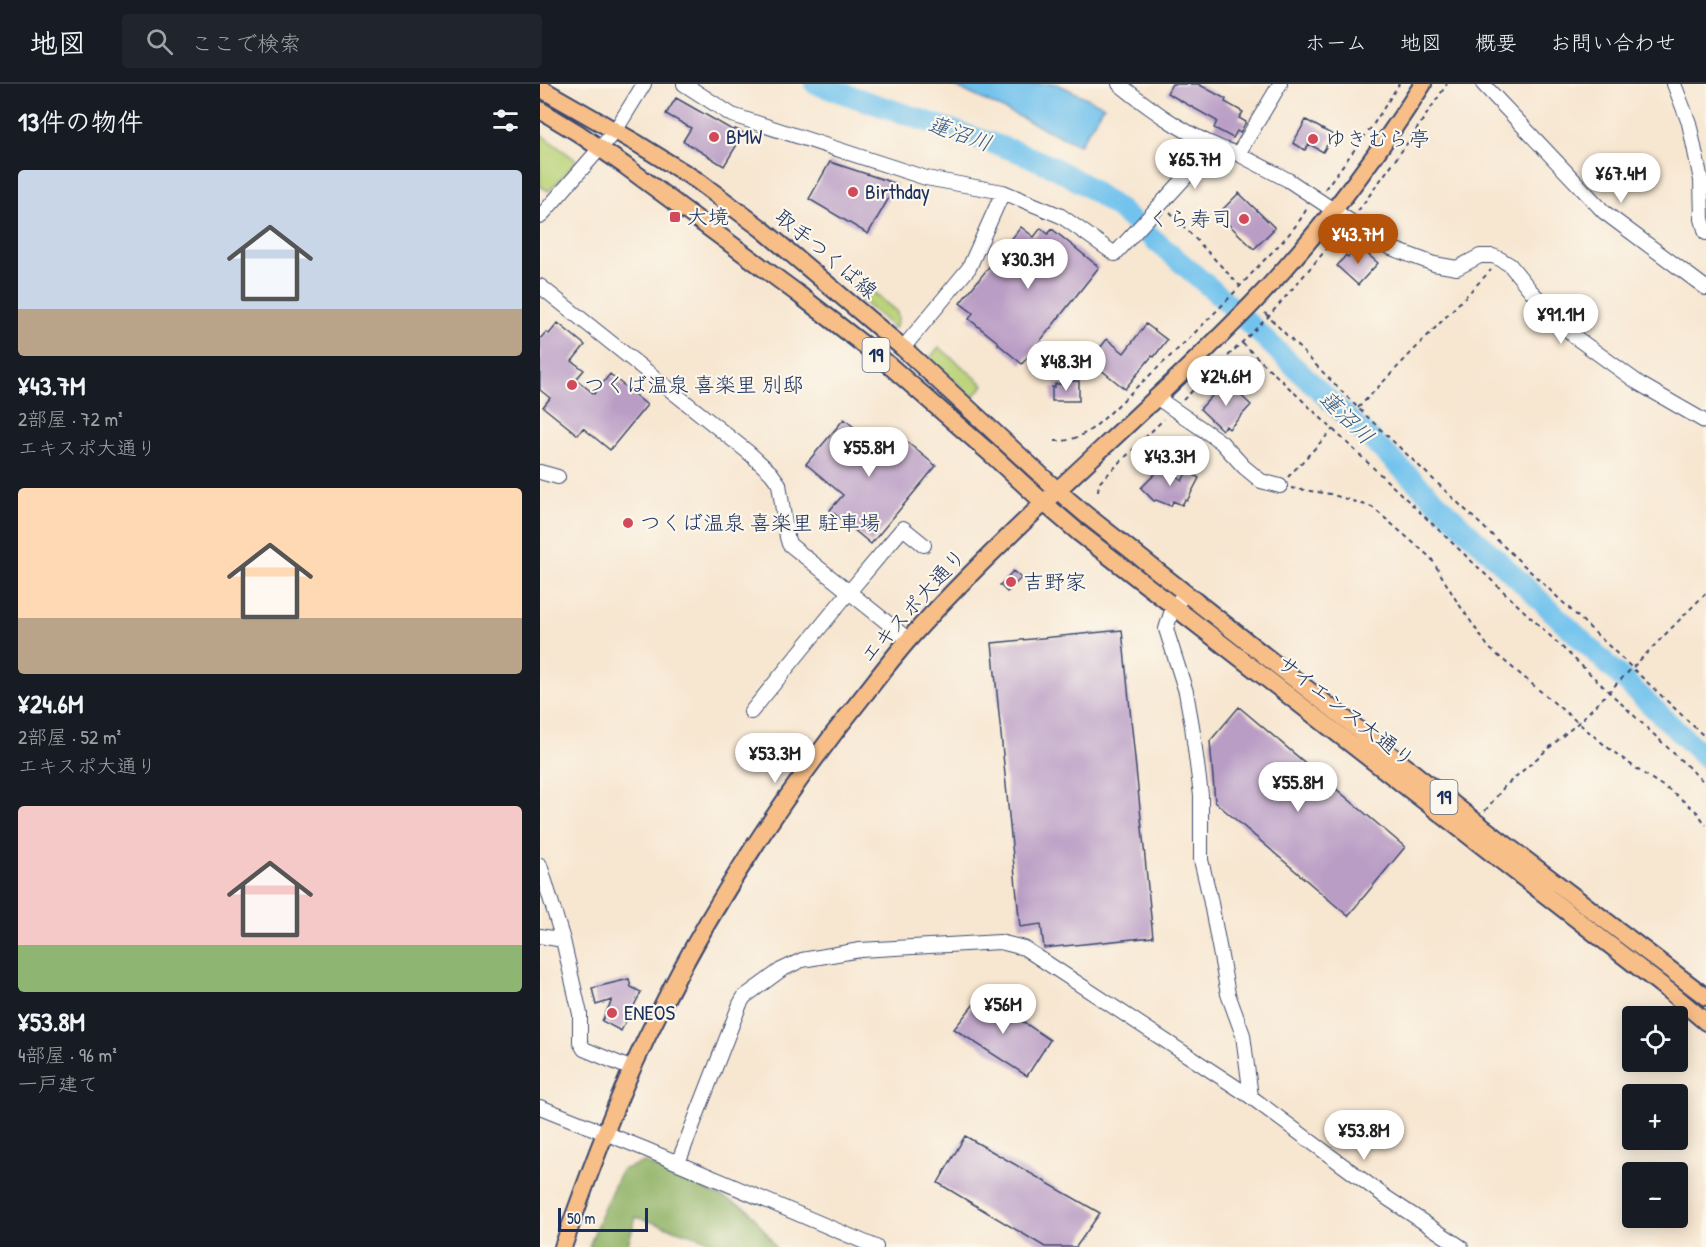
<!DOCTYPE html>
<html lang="ja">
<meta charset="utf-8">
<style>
body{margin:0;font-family:"Patrick Hand","Klee One",sans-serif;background:#20242c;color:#f1f3f6;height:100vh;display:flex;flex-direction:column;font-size:22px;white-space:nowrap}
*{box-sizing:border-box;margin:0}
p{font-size:20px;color:#9ea1a6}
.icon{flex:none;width:33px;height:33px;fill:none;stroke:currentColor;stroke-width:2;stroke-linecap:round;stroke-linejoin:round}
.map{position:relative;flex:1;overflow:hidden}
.details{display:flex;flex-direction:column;background:#171b24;width:540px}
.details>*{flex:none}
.fabs{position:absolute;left:1082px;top:922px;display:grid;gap:12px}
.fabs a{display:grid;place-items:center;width:66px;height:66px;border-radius:6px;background:#171b24;box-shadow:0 3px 15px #0003;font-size:30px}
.scale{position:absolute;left:18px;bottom:15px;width:90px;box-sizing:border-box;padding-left:6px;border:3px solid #1b2f5e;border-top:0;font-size:16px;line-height:21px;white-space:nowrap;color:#1b2f5e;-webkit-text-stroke:4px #fbf7ec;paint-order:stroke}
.price{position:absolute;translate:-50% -51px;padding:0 14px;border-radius:21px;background:#fff;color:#222;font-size:20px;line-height:39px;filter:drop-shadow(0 2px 3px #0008)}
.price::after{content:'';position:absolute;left:50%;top:36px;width:18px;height:14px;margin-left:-9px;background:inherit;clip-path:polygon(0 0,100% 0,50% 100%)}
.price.on{background:#b45309;color:#fff}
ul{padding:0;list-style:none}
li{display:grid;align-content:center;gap:12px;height:318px;padding:0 18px}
li span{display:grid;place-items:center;height:186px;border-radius:6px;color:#555}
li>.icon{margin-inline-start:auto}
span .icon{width:108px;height:108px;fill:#fffc;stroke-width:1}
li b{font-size:26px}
h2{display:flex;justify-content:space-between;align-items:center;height:72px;padding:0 18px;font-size:26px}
header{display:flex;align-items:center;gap:36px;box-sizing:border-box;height:84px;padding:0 30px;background:#171b24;border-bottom:2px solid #363941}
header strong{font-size:28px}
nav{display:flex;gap:33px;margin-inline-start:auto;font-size:21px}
.search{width:420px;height:54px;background:#20242c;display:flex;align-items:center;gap:15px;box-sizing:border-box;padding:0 21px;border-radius:6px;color:#9ea1a6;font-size:22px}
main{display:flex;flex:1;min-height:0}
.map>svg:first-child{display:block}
.green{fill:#b9d176;stroke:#6a806a;stroke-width:1.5}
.forest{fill:#92b367;stroke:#567162;stroke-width:1.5}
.water{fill:#71c2ed;stroke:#4678a6;stroke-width:1.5}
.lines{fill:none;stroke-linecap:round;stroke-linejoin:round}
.river{stroke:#71c2ed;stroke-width:21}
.building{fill:#b99dc5}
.minor-casing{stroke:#3c4a6f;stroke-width:16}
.major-casing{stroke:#3c4a6f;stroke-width:20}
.path{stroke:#3c4a6f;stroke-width:2;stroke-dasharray:4.5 4.5;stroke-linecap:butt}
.minor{stroke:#fff;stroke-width:14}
.major{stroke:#f7be88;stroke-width:16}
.poi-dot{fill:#d1495b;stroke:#fbf7ec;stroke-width:2}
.labels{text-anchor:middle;stroke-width:4.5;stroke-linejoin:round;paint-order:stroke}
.shield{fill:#fbf7ec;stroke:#5e6b89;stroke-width:1.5}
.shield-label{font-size:20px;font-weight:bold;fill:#1b2f5e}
.poi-label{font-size:21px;fill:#1b2f5e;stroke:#fbf7ec;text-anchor:start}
.street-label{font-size:21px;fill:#1b2f5e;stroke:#fbf7ec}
.water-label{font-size:22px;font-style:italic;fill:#355b89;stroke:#fbf7ec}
</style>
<header>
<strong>地図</strong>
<div class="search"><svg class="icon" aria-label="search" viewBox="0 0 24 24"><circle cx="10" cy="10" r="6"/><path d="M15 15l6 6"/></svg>ここで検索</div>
<nav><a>ホーム</a><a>地図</a><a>概要</a><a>お問い合わせ</a></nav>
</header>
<main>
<section class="details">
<h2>13件の物件<svg class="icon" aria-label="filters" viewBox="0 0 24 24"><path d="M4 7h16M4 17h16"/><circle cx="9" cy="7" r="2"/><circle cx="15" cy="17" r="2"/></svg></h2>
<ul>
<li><span style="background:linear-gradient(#c9d6e8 75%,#b9a48a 0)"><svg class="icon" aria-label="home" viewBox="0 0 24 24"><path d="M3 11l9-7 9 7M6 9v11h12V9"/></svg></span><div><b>¥43.7M</b><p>2部屋 · 72 m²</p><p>エキスポ大通り</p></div></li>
<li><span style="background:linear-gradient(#ffd9b3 70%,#b9a48a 0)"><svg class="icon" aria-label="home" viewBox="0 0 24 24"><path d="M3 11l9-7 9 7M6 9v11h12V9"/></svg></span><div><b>¥24.6M</b><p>2部屋 · 52 m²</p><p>エキスポ大通り</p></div></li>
<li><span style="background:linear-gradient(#f6c9c9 75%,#8fb573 0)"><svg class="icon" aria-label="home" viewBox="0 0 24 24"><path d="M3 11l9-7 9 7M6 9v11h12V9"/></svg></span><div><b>¥53.8M</b><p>4部屋 · 96 m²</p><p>一戸建て</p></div></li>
</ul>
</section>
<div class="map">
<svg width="1166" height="1163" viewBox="0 0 1166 1163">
<rect width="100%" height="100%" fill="#fbf7ec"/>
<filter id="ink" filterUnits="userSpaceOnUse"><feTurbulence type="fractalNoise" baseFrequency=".0167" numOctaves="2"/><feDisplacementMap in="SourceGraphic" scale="12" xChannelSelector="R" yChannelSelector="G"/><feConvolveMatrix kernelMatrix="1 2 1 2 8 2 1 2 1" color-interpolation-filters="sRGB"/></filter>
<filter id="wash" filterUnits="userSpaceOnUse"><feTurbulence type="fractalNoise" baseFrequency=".008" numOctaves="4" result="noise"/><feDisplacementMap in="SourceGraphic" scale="24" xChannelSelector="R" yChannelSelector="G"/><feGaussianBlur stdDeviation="1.35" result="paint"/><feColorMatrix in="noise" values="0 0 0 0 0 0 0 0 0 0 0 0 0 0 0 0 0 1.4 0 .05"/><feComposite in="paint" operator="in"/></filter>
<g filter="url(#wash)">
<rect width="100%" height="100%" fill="#f7e6d0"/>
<path class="green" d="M0 50 36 76 34 80 9 107 0 102Z
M329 205 357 228 358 236 355 245 320 215Z
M399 263 444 301 433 313 389 275Z"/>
<path class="forest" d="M104 1078 208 1125 228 1151 235 1163H190L96 1133 87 1163H49L60 1133 81 1086Z"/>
<path class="water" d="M410 0H517L564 22 539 61Z"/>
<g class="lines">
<path class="river" d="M275 0 478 68 513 83 543 100 576 123 681 213 1166 674"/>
</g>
<g id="blocks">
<path class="building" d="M632 0H658L686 15 685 18 703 28 699 34 706 38 700 49 697 47 693 54 674 44 677 37 627 9Z
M136 14 194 47 195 45 204 49 184 82 143 57 151 44 126 30Z
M766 36 793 51 783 68 769 60 765 66 753 59Z
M290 78 357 100 328 150 269 115Z
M699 109 735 144 714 165 678 130Z
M481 143 494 153 501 144 508 150 512 145 559 183 482 280 458 260 459 259 429 235 433 229 420 219Z
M818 162 838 179 818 201 797 182 806 171 808 173Z
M18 239 45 261 32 277 44 286 36 295 54 310 70 290 107 321 70 366 43 344 38 351 3 323 10 314 0 306V255L6 248 9 250Z
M606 240 627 256 614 273 612 272 585 305 550 277 567 255 584 269Z
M528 297H539V317H512V303H515V300H528Z
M686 297 711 321 689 345 686 342 682 346 660 325Z
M304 335 347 370 361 353 396 382 331 460 290 426 303 411 266 380Z
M625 380 642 397 647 387 659 394 647 417 645 416 642 421 633 417 631 422 616 416 614 417 601 404Z
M473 487 481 494 467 508 460 501Z
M582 546 613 853 504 864 501 840 480 843 452 559Z
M699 623 865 763 808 832 675 718 670 657Z
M89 895 91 903 101 908 81 947 62 937 72 916 56 921 52 904Z
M442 910 510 956 487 992 414 945Z
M425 1052 560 1129 536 1163H505L398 1099Z"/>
</g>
</g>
<g filter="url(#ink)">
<use href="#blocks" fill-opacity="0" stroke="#3c4a6f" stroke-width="1.5"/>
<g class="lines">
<defs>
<path id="minor" d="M144 0 192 31 386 94 463 108 521 132 575 170 674 62
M579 0C615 29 653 56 698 70L740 0
M943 0 1064 128 1166 204
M1134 0 1149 39 1161 96 1162 135 1166 149
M698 70 748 96 851 164 894 180 917 184 940 172H953L960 175 970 181 991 207 1035 253 1100 300 1166 338
M0 133 75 47 104 0
M0 202 208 368 231 389 239 400 247 453 249 460 369 556
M363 264 429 184 463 108
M616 313 681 358 704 383 721 397 740 402
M0 388 18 393
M646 509 633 523 626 545 646 608 652 642 661 711V776L670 814 688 910 703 951 711 1013
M211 628 309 508 363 444 384 461
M0 781 23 856 40 930V958L44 965 92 985
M0 852 23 856
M0 1023 105 1065 336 1163
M138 1079 200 920 204 913 241 886 262 876 320 866 460 858 484 864 711 1013 847 1114 921 1163"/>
<path id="major" d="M0 4 98 60 158 97 222 145 363 264 517 406 545 430 936 738 1166 913
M0 26 38 49 84 81 257 209 342 275 452 371 504 419 538 448 1129 907 1166 938
M23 1163C44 1103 66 1043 92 985 153 851 232 725 324 611 339 592 354 572 370 554 477 435 601 335 712 220 777 153 833 78 883 0"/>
</defs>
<use href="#minor" class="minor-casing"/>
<use href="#major" class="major-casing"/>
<path class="path" d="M785 105 833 41 859 0
M818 127 866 61 907 0
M630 128 700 202
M725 229 818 324 1166 654
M702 259 1166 700
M643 316 729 232 803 146
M818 324 951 186
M515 357C529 358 542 352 553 344 569 331 584 315 600 300 640 264 678 227 714 187 732 167 755 148 767 124
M748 393 793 345
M751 404 790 410 832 423 891 474 916 516 949 564 1067 663 1101 688 1135 710 1157 728 1166 741
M558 407 559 399 624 335
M945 727 965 702 1039 638 1166 509"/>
<use href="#minor" class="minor"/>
<use href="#major" class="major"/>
</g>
</g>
<g class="poi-dot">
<circle cx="174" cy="53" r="6"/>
<circle cx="773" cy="55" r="6"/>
<circle cx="313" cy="108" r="6"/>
<rect x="129" y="127" width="12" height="12" rx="3"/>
<circle cx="704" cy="135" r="6"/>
<circle cx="32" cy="301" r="6"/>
<circle cx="88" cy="439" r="6"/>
<circle cx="471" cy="498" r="6"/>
<circle cx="72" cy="929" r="6"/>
</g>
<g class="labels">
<g class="shield">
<rect x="322.5" y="254" width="27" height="34" rx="4.5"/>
<rect x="890.5" y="696" width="27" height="34" rx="4.5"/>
</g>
<g class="shield-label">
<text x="336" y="278">19</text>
<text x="904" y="720">19</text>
</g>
<g class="poi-label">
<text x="186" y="60">BMW</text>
<text x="785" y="62">ゆきむら亭</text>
<text x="325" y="115">Birthday</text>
<text x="147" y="140">大境</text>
<text x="692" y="142" text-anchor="end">くら寿司</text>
<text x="44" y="308">つくば温泉 喜楽里 別邸</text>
<text x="100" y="446">つくば温泉 喜楽里 駐車場</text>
<text x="483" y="505">吉野家</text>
<text x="84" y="936">ENEOS</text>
</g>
<g class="street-label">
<text transform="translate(286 170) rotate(40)" y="7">取手つくば線</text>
<text transform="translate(373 522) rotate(-48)" y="7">エキスポ大通り</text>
<text transform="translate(806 627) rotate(38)" y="7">サイエンス大通り</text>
</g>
<g class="water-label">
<text transform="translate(420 49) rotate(19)" y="8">蓮沼川</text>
<text transform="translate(807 333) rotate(44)" y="8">蓮沼川</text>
</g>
</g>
</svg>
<div class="fabs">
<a><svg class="icon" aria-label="locate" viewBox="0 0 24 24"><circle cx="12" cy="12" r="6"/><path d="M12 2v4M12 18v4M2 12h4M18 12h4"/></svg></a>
<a>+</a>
<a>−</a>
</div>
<div class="scale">50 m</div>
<b class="price" style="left:655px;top:106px">¥65.7M</b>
<b class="price" style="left:1081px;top:120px">¥67.4M</b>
<b class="price on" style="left:818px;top:181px">¥43.7M</b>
<b class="price" style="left:488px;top:206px">¥30.3M</b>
<b class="price" style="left:1021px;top:261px">¥91.1M</b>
<b class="price" style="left:526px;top:308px">¥48.3M</b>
<b class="price" style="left:686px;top:323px">¥24.6M</b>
<b class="price" style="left:329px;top:394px">¥55.8M</b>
<b class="price" style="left:630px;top:403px">¥43.3M</b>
<b class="price" style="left:235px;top:700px">¥53.3M</b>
<b class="price" style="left:758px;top:729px">¥55.8M</b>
<b class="price" style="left:463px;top:951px">¥56M</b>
<b class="price" style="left:824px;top:1077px">¥53.8M</b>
</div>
</main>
